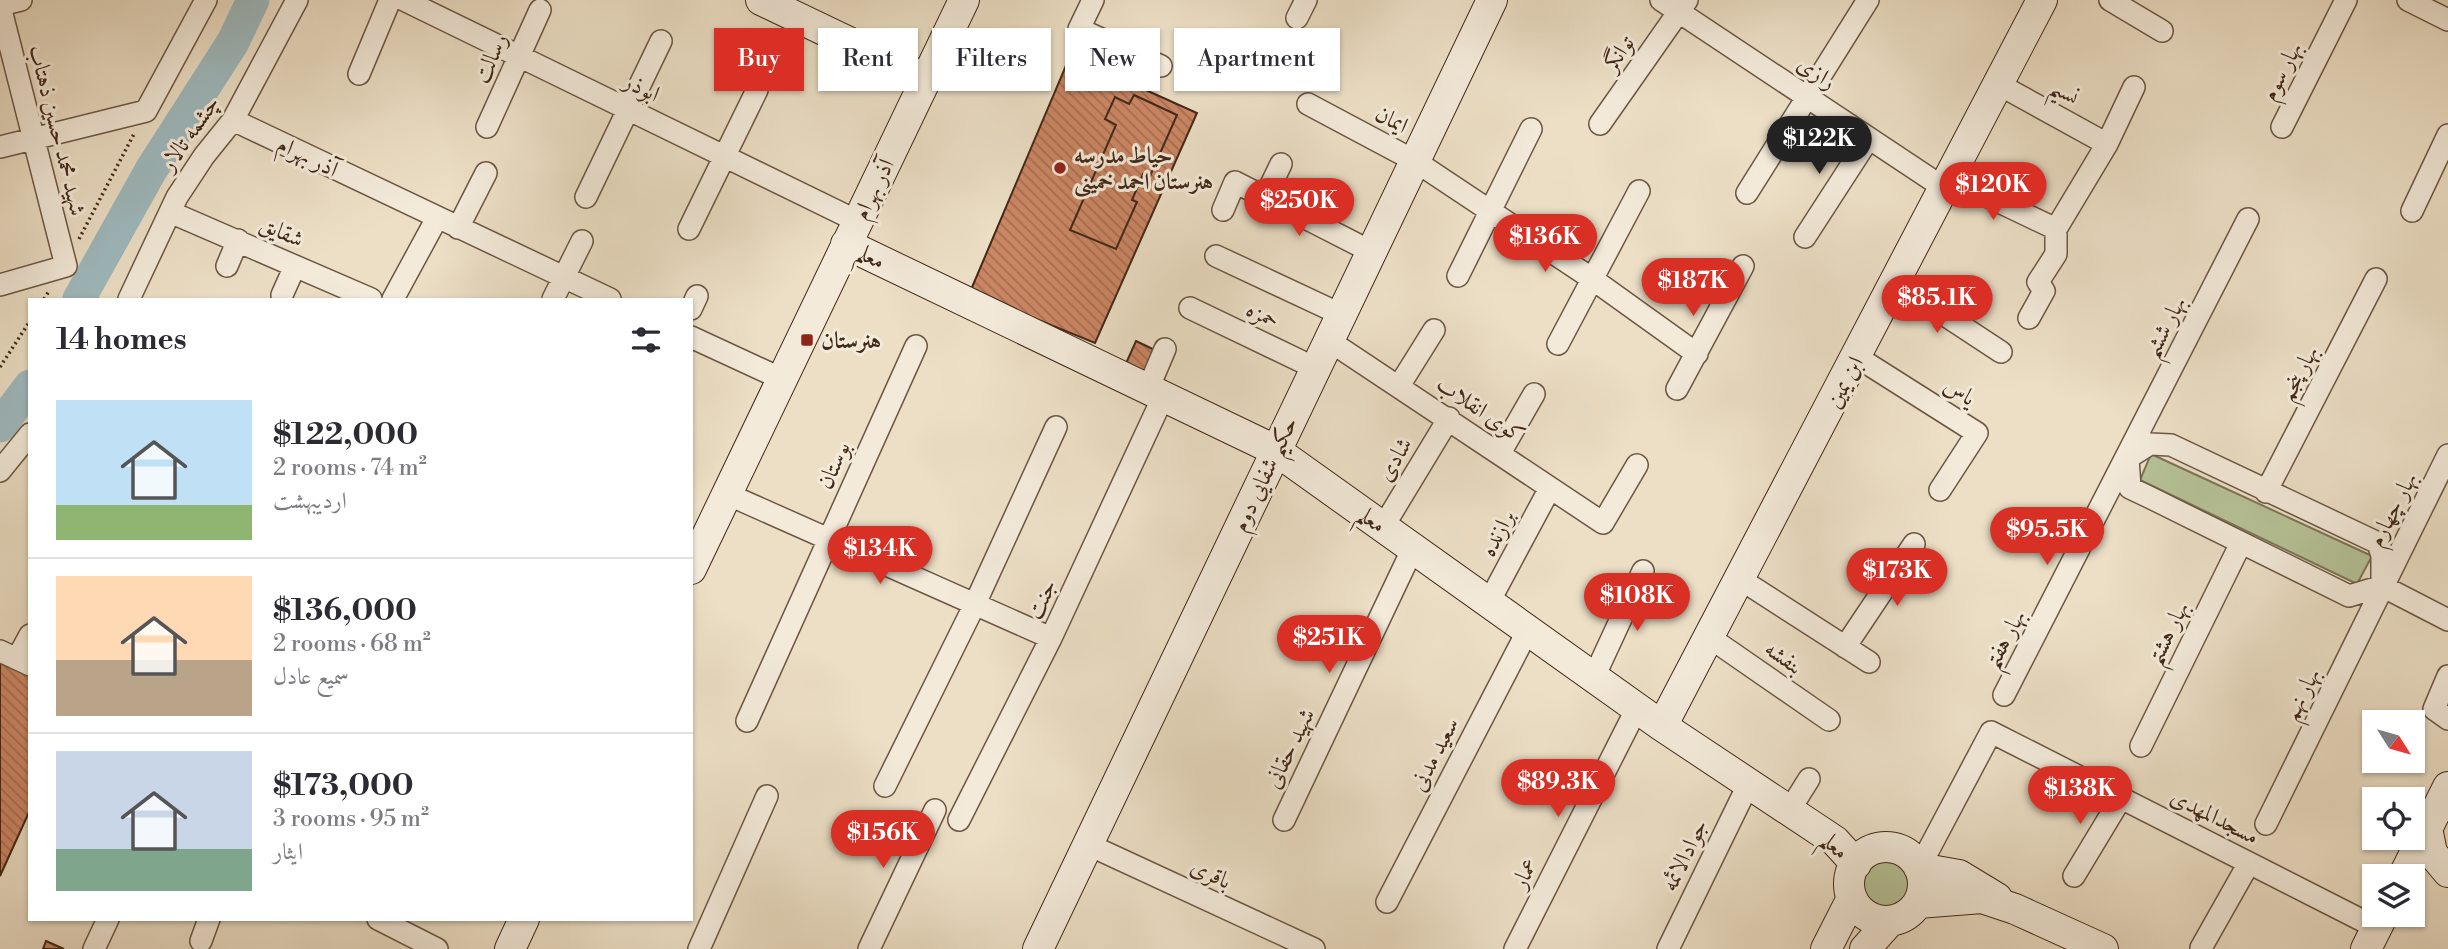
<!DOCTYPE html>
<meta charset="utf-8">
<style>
body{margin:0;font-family:"Libre Bodoni",Amiri,serif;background:#f7f7f7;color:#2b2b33;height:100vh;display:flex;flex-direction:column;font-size:26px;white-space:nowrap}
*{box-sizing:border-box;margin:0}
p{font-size:23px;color:#7c7c81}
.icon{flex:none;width:38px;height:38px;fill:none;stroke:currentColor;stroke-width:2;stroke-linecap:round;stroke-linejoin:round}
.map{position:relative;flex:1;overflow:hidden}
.panel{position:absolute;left:28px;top:298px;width:665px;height:623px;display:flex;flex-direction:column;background:#fff;border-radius:0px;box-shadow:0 2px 5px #0004}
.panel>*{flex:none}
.banner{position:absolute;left:714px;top:28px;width:665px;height:63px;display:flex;gap:14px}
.needle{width:46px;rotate:127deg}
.fabs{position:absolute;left:2362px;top:710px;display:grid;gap:14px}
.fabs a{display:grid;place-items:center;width:63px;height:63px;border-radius:0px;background:#fff;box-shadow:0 2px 5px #0004;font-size:35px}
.price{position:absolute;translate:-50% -60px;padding:0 16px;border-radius:24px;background:#d93025;color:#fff;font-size:23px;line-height:46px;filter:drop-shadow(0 2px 4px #0008)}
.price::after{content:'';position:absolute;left:50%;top:42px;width:21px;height:16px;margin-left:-10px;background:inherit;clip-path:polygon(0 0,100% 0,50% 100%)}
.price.current{background:#222;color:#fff}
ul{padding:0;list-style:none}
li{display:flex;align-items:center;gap:21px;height:175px;padding:0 28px}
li+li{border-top:2px solid #e1e1e2}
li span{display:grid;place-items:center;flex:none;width:196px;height:140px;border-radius:0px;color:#555}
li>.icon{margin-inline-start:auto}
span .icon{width:84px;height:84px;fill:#fffc;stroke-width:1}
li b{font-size:30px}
h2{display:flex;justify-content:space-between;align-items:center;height:84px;padding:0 28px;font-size:30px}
.chip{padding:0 24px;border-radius:0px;background:#fff;box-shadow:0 2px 5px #0004;font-size:24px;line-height:63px}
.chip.current{background:#d93025;color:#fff}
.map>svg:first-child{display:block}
.green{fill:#b6c297;stroke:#7c7557;stroke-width:2}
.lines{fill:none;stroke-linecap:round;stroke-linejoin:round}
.river{stroke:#9ebabf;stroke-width:33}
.building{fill:url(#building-back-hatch);stroke:#422817;stroke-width:2}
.street-casing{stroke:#6c5643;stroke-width:24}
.secondary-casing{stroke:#422817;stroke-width:32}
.path{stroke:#422817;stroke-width:3.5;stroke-dasharray:2 3.5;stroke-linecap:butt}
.street{stroke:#f3eada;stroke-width:21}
.secondary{stroke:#f3eada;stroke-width:30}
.poi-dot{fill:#8f2418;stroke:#f3eada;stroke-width:2.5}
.labels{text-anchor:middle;stroke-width:6;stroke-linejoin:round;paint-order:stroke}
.street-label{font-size:23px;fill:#422817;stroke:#f3eada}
.poi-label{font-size:23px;font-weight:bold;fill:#422817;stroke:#f3eada;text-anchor:start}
</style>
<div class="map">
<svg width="2448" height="949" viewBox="0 0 2448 949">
<defs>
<pattern id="building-back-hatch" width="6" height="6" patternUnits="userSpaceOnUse" patternTransform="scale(1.75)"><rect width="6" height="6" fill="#cb8664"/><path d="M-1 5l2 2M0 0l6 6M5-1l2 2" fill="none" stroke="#a66e51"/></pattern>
</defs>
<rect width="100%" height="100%" fill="#ecdfc6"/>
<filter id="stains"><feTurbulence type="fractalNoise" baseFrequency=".00286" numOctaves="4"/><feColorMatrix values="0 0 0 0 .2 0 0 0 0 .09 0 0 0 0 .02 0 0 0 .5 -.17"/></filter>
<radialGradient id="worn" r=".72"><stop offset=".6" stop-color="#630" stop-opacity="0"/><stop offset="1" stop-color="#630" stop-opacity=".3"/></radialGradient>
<path class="green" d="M2151 454 2372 556 2357 584 2140 480Z
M1857 885a27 27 0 1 1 54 0a27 27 0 1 1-54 0Z"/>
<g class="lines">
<path class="river" d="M79 299 151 170 233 42 253 0
M0 426 30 386"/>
</g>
<path class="building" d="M1070 56 1197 113 1095 343 970 292Z
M1134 95 1177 115 1150 176 1143 174 1132 200 1137 202 1116 249 1070 230 1116 125 1105 119 1115 97 1129 104Z
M1136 341 1159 352 1146 382 1123 370Z
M0 659 30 674V810L0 876Z
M46 941 64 949H43Z"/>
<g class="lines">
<defs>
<path id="street" d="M404 0 857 221
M1093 0 1079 29 1161 66
M1661 0 1944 188
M2110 0 2162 31
M2408 0 2448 20
M0 5 21 0
M0 6 66 266 0 285
M1297 18 1306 0
M359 74 390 0
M1998 84 2107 144
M1308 104 1415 161 1591 278 1697 354
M233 120 610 299
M1600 124 1687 0
M487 127 540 10
M2282 127 2346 0
M0 147 146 111 206 0
M1949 178 2056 229
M1747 193 1868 0
M586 197 661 41
M1265 197 1281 164
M1223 210 1235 182 1370 251
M2412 211 2448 135
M170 212 371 299
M458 228 486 173
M689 229 757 90
M1805 237 1869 138
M1216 256 1340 314
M227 266 238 240
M1458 276 1531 129
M1896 283 2001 352
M282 295 295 266
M129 299 177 197 204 156 233 120 297 0
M393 299 437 218
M553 299 582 241
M1190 308 1315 368
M691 309 697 296
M2029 318 2044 291 2038 282 2056 254V229L2107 144 2134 87
M691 337 782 379
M1328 340 1603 523 1637 465
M1558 344 1639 191
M1857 357 1977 433 1940 490
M1399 386 1434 330
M1148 389 1165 349
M1677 389 1743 266
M1500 453 1534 394
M2128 458 2130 488 2151 498 2349 596 2382 586 2448 620
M2128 458 2150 444 2171 445 2378 543 2382 556V584
M0 471 30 434
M2266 492 2376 279
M727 494 1051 638
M1383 527 1449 418
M1740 579 1869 662
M1489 602 1550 488
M1709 637 1829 720
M1845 647 1914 544
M0 651 30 665
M17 659 30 635
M2448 676 2434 709 2448 719
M1594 677 1643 571
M2004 695 2248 219
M747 721 916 346
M2141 746 2241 543
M885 786 974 606 1056 427
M1789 811 1809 779
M959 820 1051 638 1163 397
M1284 820 1413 548
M2266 824 2448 455
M1087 844 1314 949
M1919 868 1991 732 2377 928
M2074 876 2121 798
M1387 902 1528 630
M378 919 437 949
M201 941 209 919
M2201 948 2249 863
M94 949 108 919
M699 949 767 796
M869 949 935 810
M1515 949 1637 708
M1668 949 1748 785"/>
<path id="secondary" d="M761 0 926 79
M846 244 1275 450 1662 726 1835 841 1856 864
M691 569 964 0
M1662 726 2042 0
M2427 828 2432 853 2448 872
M1849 884a37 37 0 1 1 74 0a37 37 0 1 1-74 0Z
M1919 868 1959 875 1997 898
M2403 877 2448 787
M1918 903 1982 898 2015 909 2103 949
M510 949 524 919
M1038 949 1492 0
M1826 949 1852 898
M1865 949 1890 921
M2366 949 2383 915"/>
</defs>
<use href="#street" class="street-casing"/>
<use href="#secondary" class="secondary-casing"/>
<path class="path" d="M79 239 134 134
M44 299 49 291
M0 367 30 321"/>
<use href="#street" class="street"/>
<use href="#secondary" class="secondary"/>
</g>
<g class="poi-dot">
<circle cx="1060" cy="168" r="7"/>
<rect x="800" y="333" width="14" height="14" rx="3.5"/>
</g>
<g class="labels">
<g class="street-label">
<text transform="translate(1618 53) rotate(-55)" y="8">توانگر</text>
<text transform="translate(490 58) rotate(-66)" y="8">رسالت</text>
<text transform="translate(2281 71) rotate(-63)" y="8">بهار سوم</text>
<text transform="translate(1817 72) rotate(34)" y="8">رازی</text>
<text transform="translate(642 87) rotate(26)" y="8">ابوذر</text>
<text transform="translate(2065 91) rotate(29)" y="8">نسیم</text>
<text transform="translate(1392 119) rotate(28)" y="8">ایمان</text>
<text transform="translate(58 130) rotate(76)" y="8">شهید محمد حسین ذهتاب</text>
<text transform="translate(189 133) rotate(-55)" y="8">چشمه تالار</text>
<text transform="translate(308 156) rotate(26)" y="8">آذر بهرام</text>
<text transform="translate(873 189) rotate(-64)" y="8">آذر بهرام</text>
<text transform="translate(282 231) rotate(24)" y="8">شقایق</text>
<text transform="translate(871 256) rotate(26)" y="8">معلم</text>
<text transform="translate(1263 314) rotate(25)" y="8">حمزه</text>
<text transform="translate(2164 327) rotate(-63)" y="8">بهار ششم</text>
<text transform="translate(2298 373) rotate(-63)" y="8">بهار پنجم</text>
<text transform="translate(1844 382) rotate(-62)" y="8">ابن یمین</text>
<text transform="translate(1960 391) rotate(32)" y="8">یاس</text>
<text transform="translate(1481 409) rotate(34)" y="8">کوی انقلاب</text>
<text transform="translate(1394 459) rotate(-59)" y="8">شادی</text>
<text transform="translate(833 465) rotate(-66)" y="8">بوستان</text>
<text transform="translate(1264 474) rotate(-65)" y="8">حکیم شفایی دوم</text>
<text transform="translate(2392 509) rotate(-63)" y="8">بهار چهارم</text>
<text transform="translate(1372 519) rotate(35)" y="8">معلم</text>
<text transform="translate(1497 533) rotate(-62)" y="8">برازنده</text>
<text transform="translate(1041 599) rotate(-65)" y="8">جنت</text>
<text transform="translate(2167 633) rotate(-64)" y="8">بهار هشتم</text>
<text transform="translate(2004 639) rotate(-62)" y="8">بهار هفتم</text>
<text transform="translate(1784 657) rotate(35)" y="8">بنفشه</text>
<text transform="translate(2301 694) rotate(-64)" y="8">بهار نهم</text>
<text transform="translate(1289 748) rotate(-64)" y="8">شهید حقانی</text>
<text transform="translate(1434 754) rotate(-63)" y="8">سعید مدنی</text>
<text transform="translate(2215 816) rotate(27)" y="8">مسجدالمهدی</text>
<text transform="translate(1835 845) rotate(41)" y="8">معلم</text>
<text transform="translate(1684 855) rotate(-64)" y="8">جوادالائمه</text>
<text transform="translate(1211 873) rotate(25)" y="8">باقری</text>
<text transform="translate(1524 873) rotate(-63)" y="8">عمار</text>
</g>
<g class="poi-label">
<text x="1074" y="163">حیاط مدرسه<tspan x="1074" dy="26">هنرستان احمد خمینی</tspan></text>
<text x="821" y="348">هنرستان</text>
</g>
</g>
<rect width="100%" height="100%" filter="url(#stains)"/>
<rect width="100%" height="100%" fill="url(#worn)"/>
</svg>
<div class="fabs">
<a><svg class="needle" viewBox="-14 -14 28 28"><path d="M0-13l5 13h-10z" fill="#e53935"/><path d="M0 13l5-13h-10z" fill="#7c7c81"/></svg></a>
<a><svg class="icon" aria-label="locate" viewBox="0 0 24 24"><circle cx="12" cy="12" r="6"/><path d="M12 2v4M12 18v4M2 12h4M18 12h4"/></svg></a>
<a><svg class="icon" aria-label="layers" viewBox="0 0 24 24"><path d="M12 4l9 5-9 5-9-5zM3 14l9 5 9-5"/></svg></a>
</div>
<b class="price current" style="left:1819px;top:176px">$122K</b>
<b class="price" style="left:1993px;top:222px">$120K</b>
<b class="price" style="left:1299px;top:238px">$250K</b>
<b class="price" style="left:1545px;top:274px">$136K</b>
<b class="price" style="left:1693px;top:318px">$187K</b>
<b class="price" style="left:1937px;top:335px">$85.1K</b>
<b class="price" style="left:2047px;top:567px">$95.5K</b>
<b class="price" style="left:880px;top:586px">$134K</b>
<b class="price" style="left:1897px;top:608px">$173K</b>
<b class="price" style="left:1637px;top:633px">$108K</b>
<b class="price" style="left:1329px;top:675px">$251K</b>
<b class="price" style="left:1558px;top:819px">$89.3K</b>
<b class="price" style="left:2080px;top:826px">$138K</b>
<b class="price" style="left:883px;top:870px">$156K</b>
<div class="banner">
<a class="chip current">Buy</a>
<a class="chip">Rent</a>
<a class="chip">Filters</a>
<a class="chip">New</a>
<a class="chip">Apartment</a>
</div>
<section class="panel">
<h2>14 homes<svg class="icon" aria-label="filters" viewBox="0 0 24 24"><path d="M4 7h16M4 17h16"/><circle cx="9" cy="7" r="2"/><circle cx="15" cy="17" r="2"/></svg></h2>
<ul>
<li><span style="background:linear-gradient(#bfe0f5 75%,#8fb573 0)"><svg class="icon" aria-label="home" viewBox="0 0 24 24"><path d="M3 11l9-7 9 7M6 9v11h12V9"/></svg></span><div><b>$122,000</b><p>2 rooms · 74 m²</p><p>اردیبهشت</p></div></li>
<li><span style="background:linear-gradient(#ffd9b3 60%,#b9a48a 0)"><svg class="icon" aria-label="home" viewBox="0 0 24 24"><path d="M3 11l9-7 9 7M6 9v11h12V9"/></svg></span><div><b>$136,000</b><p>2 rooms · 68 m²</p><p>سمیع عادل</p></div></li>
<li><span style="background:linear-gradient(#c9d6e8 70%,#7fa58c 0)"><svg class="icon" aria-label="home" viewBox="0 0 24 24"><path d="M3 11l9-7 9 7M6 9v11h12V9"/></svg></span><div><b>$173,000</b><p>3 rooms · 95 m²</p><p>ایثار</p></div></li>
</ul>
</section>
</div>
